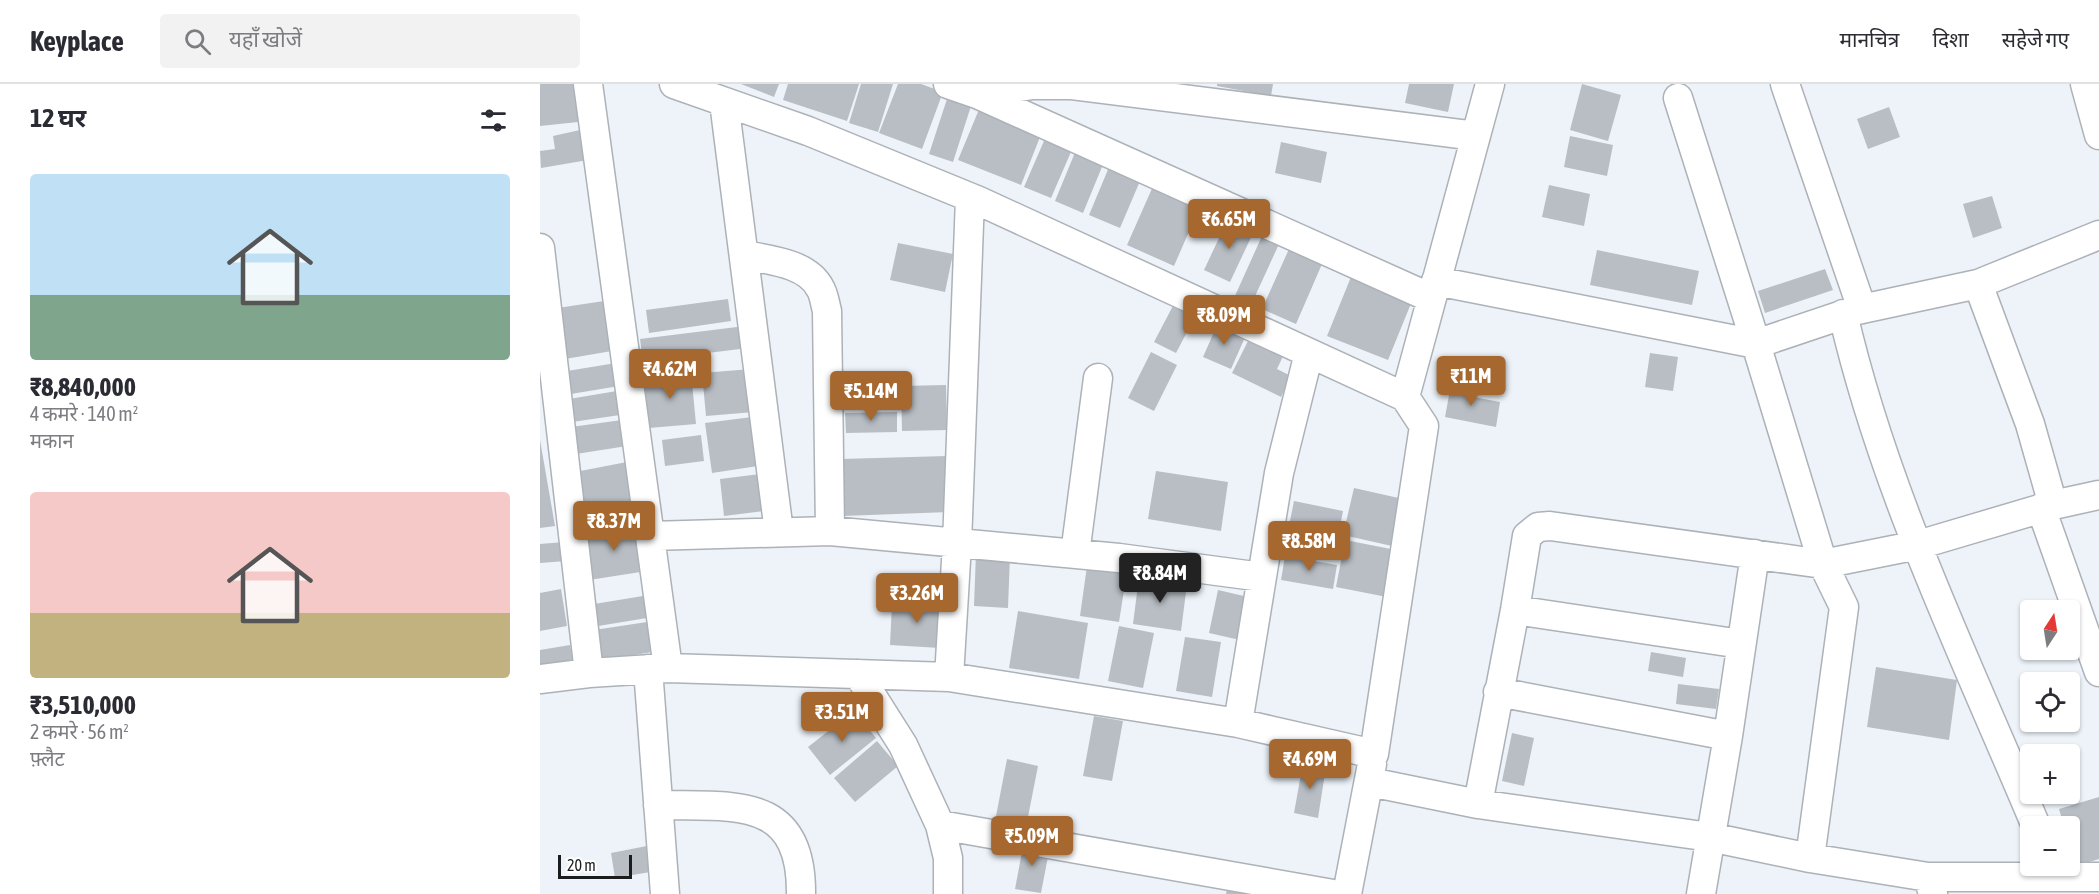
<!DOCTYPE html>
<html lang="hi">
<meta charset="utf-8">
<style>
body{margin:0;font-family:"Asap Condensed","Noto Sans Devanagari",sans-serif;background:#f2f2f3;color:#2b2b33;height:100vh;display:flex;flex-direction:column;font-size:22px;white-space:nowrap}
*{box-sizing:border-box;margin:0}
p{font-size:20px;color:#7c7c81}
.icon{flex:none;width:33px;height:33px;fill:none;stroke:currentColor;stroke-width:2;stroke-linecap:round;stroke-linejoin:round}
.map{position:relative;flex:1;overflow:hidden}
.sheet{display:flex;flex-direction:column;background:#fff;width:540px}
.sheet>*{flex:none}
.needle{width:39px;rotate:12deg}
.buttons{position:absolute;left:1480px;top:516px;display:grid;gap:12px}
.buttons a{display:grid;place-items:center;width:60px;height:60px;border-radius:6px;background:#fff;box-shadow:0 2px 4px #0004;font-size:30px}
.scale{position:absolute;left:18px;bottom:15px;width:74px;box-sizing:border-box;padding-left:6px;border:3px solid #1a1c1e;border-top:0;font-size:16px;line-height:21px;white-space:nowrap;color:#1a1c1e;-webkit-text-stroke:4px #fff;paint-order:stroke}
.price{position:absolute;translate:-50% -51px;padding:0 14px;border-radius:6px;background:#a6682e;color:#fff;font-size:20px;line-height:39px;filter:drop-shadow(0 2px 3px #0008)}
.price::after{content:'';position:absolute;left:50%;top:36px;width:18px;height:14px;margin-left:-9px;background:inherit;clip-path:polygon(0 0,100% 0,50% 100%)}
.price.current{background:#222;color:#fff}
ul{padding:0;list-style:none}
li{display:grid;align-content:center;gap:12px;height:318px;padding:0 30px}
li span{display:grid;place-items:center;height:186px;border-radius:6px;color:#555}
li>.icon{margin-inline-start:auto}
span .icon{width:108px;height:108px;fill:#fffc;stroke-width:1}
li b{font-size:26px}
h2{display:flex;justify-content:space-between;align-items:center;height:72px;padding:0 30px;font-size:26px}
header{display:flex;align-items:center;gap:36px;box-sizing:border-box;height:84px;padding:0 30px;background:#fff;border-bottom:2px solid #e1e1e2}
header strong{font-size:28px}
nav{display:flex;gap:33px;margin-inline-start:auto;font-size:21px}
.search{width:420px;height:54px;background:#f2f2f3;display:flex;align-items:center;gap:15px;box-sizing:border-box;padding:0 21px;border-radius:6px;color:#7c7c81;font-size:22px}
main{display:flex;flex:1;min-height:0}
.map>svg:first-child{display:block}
.building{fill:#b8bec4}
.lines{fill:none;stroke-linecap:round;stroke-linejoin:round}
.minor-casing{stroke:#acb2b8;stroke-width:31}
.minor{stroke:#fff;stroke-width:28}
</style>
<header>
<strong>Keyplace</strong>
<div class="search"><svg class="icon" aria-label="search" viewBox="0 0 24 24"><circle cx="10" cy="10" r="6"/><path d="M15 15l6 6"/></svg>यहाँ खोजें</div>
<nav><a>मानचित्र</a><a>दिशा</a><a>सहेजे गए</a></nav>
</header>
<main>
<section class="sheet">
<h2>12 घर<svg class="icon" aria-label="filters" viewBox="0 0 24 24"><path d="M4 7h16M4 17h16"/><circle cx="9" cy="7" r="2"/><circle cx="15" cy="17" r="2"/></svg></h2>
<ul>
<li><span style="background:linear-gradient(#bfe0f5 65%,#7fa58c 0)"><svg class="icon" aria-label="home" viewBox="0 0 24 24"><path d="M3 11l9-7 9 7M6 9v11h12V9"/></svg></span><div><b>₹8,840,000</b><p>4 कमरे · 140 m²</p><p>मकान</p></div></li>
<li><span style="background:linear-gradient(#f6c9c9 65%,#c2b280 0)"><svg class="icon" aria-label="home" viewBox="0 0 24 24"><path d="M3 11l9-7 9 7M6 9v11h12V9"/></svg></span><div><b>₹3,510,000</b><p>2 कमरे · 56 m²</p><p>फ़्लैट</p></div></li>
</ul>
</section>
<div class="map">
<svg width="1559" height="810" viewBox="0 0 1559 810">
<rect width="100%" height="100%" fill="#edf3f9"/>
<path class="building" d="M0 0H34L38 38 0 42Z
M201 0H239L234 13Z
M248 0H319L307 37 243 16Z
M321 0H353L338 48 309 39Z
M358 0H381L403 8 382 65 339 49Z
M677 0H733L731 12 677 2Z
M869 0H914L908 28 865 19Z
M1042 0 1081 11 1068 57 1030 46Z
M407 15 431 22 413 78 389 70Z
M440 23 502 48 481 101 418 76Z
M1349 23 1360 53 1328 65 1317 35Z
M40 46 48 76 1 84 0 67 15 65 13 52Z
M507 50 534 61 511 114 484 103Z
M1030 52 1073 61 1067 92 1024 83Z
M741 58 787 68 781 99 735 89Z
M536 66 564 78 543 129 515 117Z
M572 76 603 90 580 144 549 131Z
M614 100 661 120 634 182 587 161Z
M1009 101 1050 110 1044 142 1002 133Z
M1452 112 1462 144 1433 154 1423 120Z
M688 135 714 147 690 198 664 186Z
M722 152 739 160 711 221 694 214Z
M358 159 413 170 405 208 350 196Z
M749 165 782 180 756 240 722 225Z
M1057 166 1159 187 1152 221 1050 201Z
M1285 185 1293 206 1225 229 1218 207Z
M811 193 872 217 848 276 787 252Z
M188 215 191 237 109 249 106 226Z
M64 217 72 267 19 276 11 225Z
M635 218 657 229 636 269 614 258Z
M678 239 706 251 691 285 663 273Z
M205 242 208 264 103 277 100 255Z
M710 253 744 270 737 285 751 292 741 313 692 289Z
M611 268 637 281 614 327 588 314Z
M1110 269 1138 273 1133 307 1105 303Z
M76 279 79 302 25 311 21 288Z
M211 285 214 328 166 332 162 289Z
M151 288 156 340 109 344 104 293Z
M912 295 925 298 923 311 960 318 956 343 905 333Z
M406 301 407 346 362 347 361 302Z
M77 307 80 331 32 338 29 315Z
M357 328V348L306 349 305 329Z
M212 333 218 382 172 389 165 339Z
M82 336 87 362 36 370 31 343Z
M161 351 164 377 125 382 122 356Z
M0 356 15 442 0 444Z
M407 372 409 428 303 432 301 375Z
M87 378 97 429 46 440 35 388Z
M616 387 688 398 681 447 608 435Z
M227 389 231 426 184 432 180 395Z
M814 404 863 415 852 462 803 451Z
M754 417 803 427 795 468 746 457Z
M99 440 107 487 49 496 42 448Z
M805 456 861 467 852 514 796 503Z
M24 458 26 477 0 479V460Z
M436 469 470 471 468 524 434 522Z
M745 472 797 481 793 505 741 496Z
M547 482 587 487 579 538 540 532Z
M599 493 647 500 641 547 593 540Z
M21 505 27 542 0 547V509Z
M678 506 708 513 700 556 669 549Z
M103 512 107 534 52 543 48 521Z
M378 515 403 517 400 564 350 561 352 520 377 521Z
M478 527 548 539 539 595 469 584Z
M107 538 112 568 59 577 54 546Z
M579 542 614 549 603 604 568 597Z
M645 553 681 558 672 613 636 607Z
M30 561 33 577 0 582V566Z
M1111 568 1146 574 1143 593 1108 587Z
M1336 583 1417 596 1409 656 1327 643Z
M1138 600 1179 605 1176 625 1136 620Z
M314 627 336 654 290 691 268 663Z
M554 632 583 637 572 697 543 692Z
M972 649 994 654 984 702 962 697Z
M337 657 358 682 315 718 294 694Z
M467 675 498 682 487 738 456 732Z
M763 679 786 683 778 734 754 729Z
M1559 713V775L1536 782 1530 761V742H1524L1519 725Z
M484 757 510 762 501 809 475 805Z
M117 760 122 786 75 794 71 769Z
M688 799 710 802 709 810H686Z"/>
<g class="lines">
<defs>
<path id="minor" d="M48 0 128 584
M134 0 268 47 439 117 865 313
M408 0 437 10 891 214
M1245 0 1322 225
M1545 0 1559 51
M437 10 492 1H532L936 52
M1138 14 1216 260 1317 226 1438 200 1490 340 1513 421 1559 411
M184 18 239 448
M0 164 49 589
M205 171C229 176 267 179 280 204 284 210 285 220 287 227L290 447
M896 197 1216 260 1283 480 1378 461 1513 421
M1438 200 1559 151
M1303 230C1344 408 1426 575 1496 742
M1501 424 1559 588
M110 452 290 447 579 474 722 493
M535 470 558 294
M975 526 1201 560
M108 585 125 810
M318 590 363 661 400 741 408 774V810
M409 593 417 460 430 114
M0 595 49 589 128 584 409 593 698 639 834 670 884 342 865 313 950 0
M958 608 1188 652
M698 639 739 389 769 269
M830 698 938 720 1170 753 1270 774 1388 793 1393 810
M938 720 975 526 987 452 998 443 1010 442 1283 480 1304 523 1270 774
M118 721C192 723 262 710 261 810
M400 741 793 810
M1388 793H1559
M807 810 832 680
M1161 810 1188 652 1215 470"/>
</defs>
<use href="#minor" class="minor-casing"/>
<use href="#minor" class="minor"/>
</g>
</svg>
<div class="buttons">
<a><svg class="needle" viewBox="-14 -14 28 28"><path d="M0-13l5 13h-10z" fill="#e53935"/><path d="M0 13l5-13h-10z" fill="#7c7c81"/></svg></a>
<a><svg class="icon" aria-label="locate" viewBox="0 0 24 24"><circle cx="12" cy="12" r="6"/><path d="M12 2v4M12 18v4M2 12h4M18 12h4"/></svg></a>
<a>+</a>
<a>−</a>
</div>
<div class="scale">20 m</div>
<b class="price" style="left:689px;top:166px">₹6.65M</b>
<b class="price" style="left:684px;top:262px">₹8.09M</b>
<b class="price" style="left:130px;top:316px">₹4.62M</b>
<b class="price" style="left:931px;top:323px">₹11M</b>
<b class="price" style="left:331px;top:338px">₹5.14M</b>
<b class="price" style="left:74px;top:468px">₹8.37M</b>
<b class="price" style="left:769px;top:488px">₹8.58M</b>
<b class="price current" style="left:620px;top:520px">₹8.84M</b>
<b class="price" style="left:377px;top:540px">₹3.26M</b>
<b class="price" style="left:302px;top:659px">₹3.51M</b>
<b class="price" style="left:770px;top:706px">₹4.69M</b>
<b class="price" style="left:492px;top:783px">₹5.09M</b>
</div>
</main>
